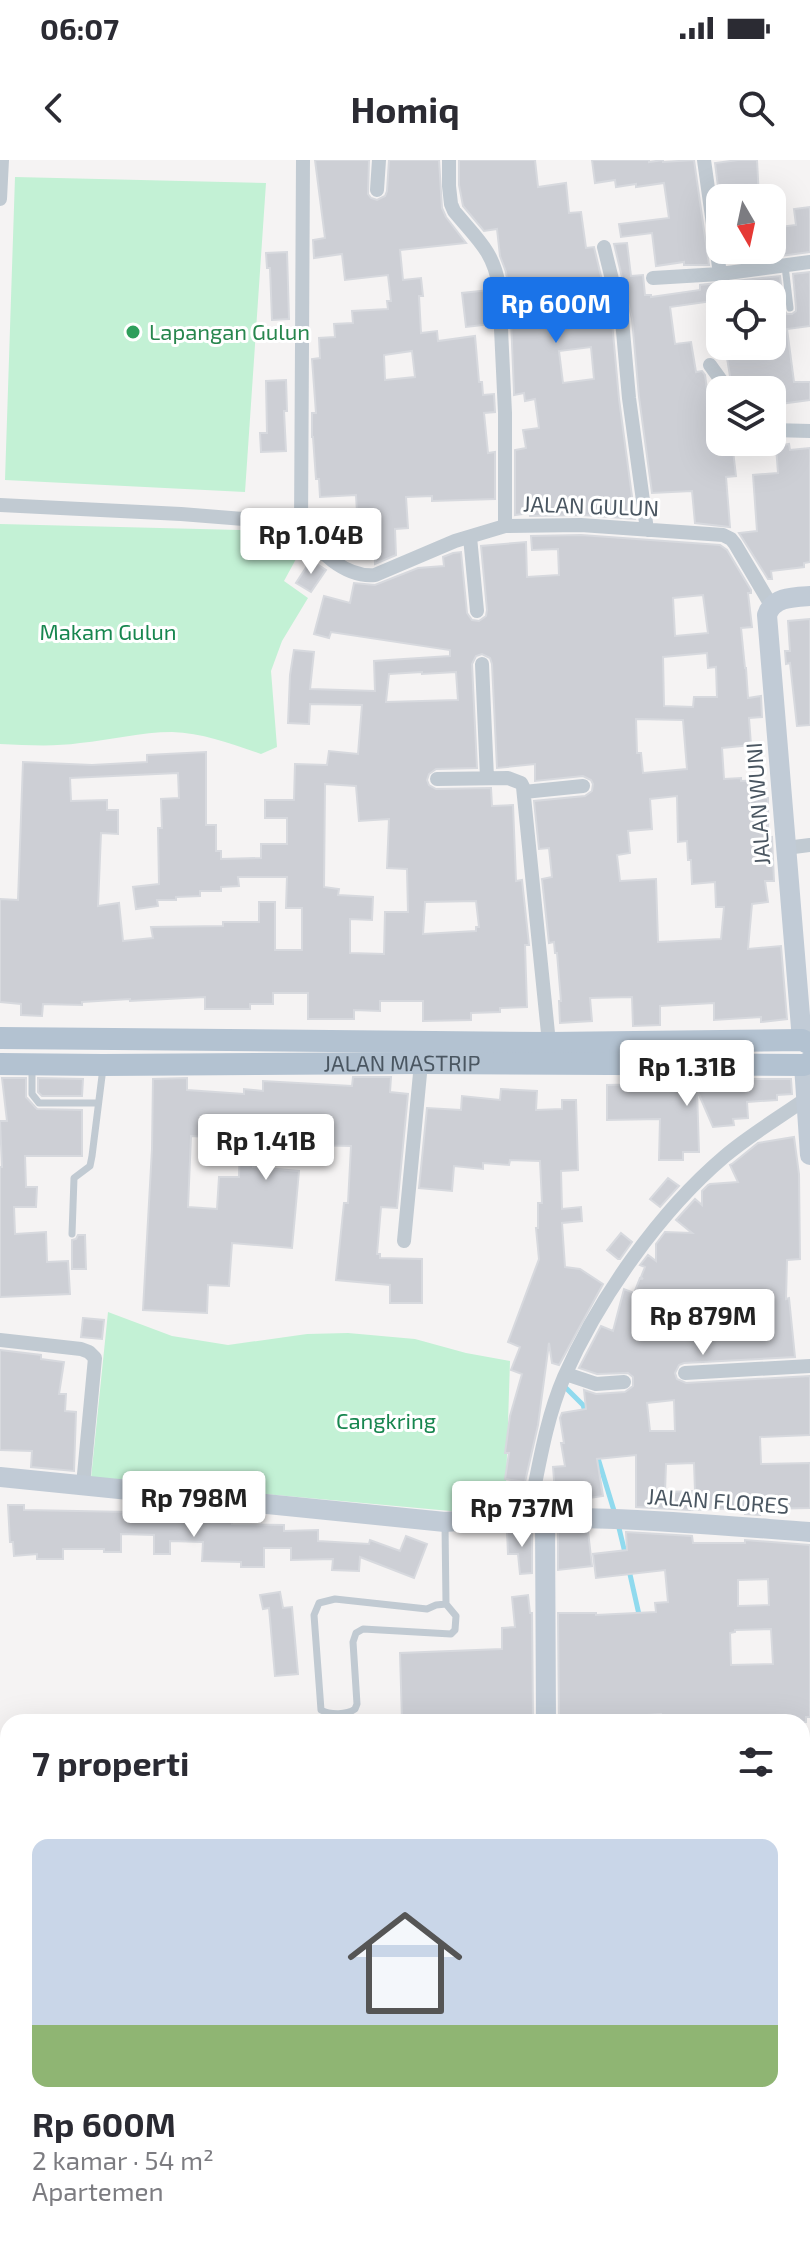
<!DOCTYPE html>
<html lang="id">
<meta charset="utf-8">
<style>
body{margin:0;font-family:"Exo 2",sans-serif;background:#f2f2f3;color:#2b2b33;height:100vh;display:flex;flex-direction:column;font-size:30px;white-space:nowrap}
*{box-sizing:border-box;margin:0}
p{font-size:26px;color:#7c7c81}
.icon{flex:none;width:44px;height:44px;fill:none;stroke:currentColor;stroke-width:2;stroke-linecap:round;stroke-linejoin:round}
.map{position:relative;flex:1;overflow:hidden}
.panel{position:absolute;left:0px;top:1554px;width:810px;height:538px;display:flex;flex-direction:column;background:#fff;border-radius:24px 24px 0 0;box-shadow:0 8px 32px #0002}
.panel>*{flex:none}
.needle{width:52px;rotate:171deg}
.buttons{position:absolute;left:706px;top:24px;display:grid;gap:16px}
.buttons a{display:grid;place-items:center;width:80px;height:80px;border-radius:16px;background:#fff;box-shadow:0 8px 32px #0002;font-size:40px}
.price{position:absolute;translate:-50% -68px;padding:0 18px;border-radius:8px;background:#fff;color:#222;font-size:26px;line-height:52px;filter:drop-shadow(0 2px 4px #0008)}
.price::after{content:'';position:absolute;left:50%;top:48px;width:24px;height:18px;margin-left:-12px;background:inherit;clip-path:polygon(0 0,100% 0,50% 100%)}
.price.selected{background:#1a73e8;color:#fff}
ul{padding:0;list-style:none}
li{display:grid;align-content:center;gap:16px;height:424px;padding:0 32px}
li span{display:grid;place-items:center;height:248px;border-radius:16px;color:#555}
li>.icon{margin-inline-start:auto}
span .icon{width:144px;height:144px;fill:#fffc;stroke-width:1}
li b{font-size:34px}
h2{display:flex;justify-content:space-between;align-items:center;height:96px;padding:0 32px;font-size:34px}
.status{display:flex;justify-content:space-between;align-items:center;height:56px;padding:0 40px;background:#fff;direction:ltr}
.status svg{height:22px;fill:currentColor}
header{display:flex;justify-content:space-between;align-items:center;height:104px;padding:0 32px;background:#fff;font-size:36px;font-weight:700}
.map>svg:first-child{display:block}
.green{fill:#c3f1d5}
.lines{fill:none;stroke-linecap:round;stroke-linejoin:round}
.stream{stroke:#90daee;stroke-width:5}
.building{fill:#cdcfd5;stroke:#d7d9de;stroke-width:2;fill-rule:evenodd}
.lane{stroke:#c1cad2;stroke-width:7}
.street{stroke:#c1cad2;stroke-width:14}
.secondary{stroke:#c1cbd6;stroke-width:20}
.primary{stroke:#b3c2d1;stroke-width:22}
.leisure-dot{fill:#2e9e5b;stroke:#fff;stroke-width:3}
.labels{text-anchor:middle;stroke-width:6;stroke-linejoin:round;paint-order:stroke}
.leisure-label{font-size:22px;fill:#27864d;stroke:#fff;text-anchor:start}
.street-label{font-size:22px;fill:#4a5661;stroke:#fff}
.park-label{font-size:22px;fill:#17864f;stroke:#fff}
</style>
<div class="status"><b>06:07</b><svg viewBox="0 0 49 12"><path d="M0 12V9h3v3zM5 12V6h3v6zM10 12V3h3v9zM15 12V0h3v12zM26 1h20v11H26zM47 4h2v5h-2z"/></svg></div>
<header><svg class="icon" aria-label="back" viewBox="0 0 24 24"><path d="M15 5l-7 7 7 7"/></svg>Homiq<svg class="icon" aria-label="search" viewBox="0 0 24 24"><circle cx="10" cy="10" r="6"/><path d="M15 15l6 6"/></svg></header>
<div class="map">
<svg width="810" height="2091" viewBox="0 0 810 2091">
<rect width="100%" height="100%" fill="#f5f3f3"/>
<path class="green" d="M15 17 266 23 245 332 5 320Z
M0 364 240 370 285 377 302 388 284 421 308 438 282 481 271 511 277 587 261 594C232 584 203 573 172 572 141 572 111 580 80 583 53 587 27 585 0 584Z
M108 1152 172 1176 228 1185 307 1174 348 1173 415 1179 466 1193 510 1201 505 1356 91 1318Z"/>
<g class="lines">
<path class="stream" d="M565 1227 583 1245 586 1254
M597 1295 615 1354
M618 1364 626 1397
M629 1410 640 1459
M715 2084 717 2091"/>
</g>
<path class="building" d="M315 0H369L368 34 371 38 377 40 385 36 387 31 389 0H439L442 48 446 57 466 83 400 90 403 120 421 118 423 136H419L421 173 437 171 438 181 475 176 479 222H482L483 235 494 234 495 252 484 253 488 293 495 292V339L432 341V336L406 337 408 368 395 369 396 395 375 404 374 387H359L356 335 320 337 319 319H316L313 277H312V253H316L312 199 320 198 319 178 335 177 334 164 353 163 352 151 388 149 387 141H391L388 115 345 120 342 94 314 98 313 80 325 78ZM412 191 415 217 385 220 384 195Z
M459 0H535L538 27 566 23 569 53 581 52 586 88 594 87 612 162 619 239 635 359 582 355 530 356V353L515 355V290L526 288 523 270 539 268 535 239 525 241 524 233 514 235V231L511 160 532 157 528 130 509 133 506 112 500 96 497 69 484 71 463 46 459 25ZM591 187 594 219 563 223 559 191Z
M592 0H649V2L663 0V2L694 0 709 105H684V102L656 106 652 73 621 77 619 64 669 58 664 23 636 27V24L616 27 615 20 595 23Z
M738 0H757L759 38H720V42L715 3Z
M810 47V92L729 103 727 90H772V68L796 65 794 49Z
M627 83 631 116 643 115 645 135H651V137L700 130V125L780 116 784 150 787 154H792L796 151V147L793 114 810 112V166L787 169 794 222H810V240L772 245V230H764L762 219 734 222 730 216 725 186H772V134H720V140L670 147 675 184 691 182 696 212 702 211 705 215 710 252 720 251V282H732L736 316 726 317 730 367 695 363 692 331 652 333 639 237 632 159 614 84Z
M287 92 289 159 272 160 270 108H267L266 93Z
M489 130 491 164 466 167 462 133Z
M286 220 287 251H284L286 291 261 292 260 273H267L266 221Z
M789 284 790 290 810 288V402L804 403V407L771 411 772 419H768L739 373 757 371 753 315 778 313 776 286Z
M581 375 720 385 727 390 751 430V433H748L752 467 741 468 745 508H746L748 538 761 536 762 557 749 558 751 585 722 588 724 619 741 618V621L765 620 766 638H768V678L772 677 774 721H765L768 742 752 744 748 789 781 786 787 859 761 862V857L714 860V843L660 846V865L633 866 632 837 590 838 592 861 560 863 559 841H561L557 793H555L554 782 549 783 542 719 552 717 549 688 539 689 534 641 585 636 592 631 593 624 591 620 583 616 535 621V604L497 608 492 504 490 498 482 494 476 496 472 504 477 608 436 609 429 614 427 620 429 625 436 629 491 628 492 646 513 645 516 721 522 720 529 785H525L527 847 500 848V852L471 853V860L423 861V841H380V851L354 850V859H308V833H273V844H250V849H205V837L130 841V839L82 842V845L43 844 42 856 21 855V844L0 842V739L18 740 23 602 92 605 147 602V595L206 592V665H216V691H221V699L261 698V684H287V658H265V640H294L295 604 327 605 329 591 358 594 362 545 310 544 309 564 288 563 290 515 294 490 314 492 310 529 375 531 374 501 450 496V490L331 472 329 478 314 474 324 436 350 443 354 423 375 425 418 408 444 406 443 397 453 393 461 392 467 453 472 460 479 461 486 456 487 450 481 386 526 382 527 417 559 415 558 389 532 390 531 376ZM703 435 708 473 675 476 673 438ZM707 493 708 508 716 507 717 537H694L693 547 664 546 663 497ZM422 512V514L456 512 458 540 386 542 389 514ZM636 559 683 560 687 609 643 613 641 593H637ZM178 613 179 638 161 639 162 668H158L159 724 133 727 136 749 158 746 157 740H176V737L200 736V731H221V727L239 726 238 717H287L286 748H302V790H275V742H259V762H223V766L151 767 153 778 123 781 119 743 98 746 101 673 118 674V650H107V640L71 641 70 618ZM325 624 356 626 359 661 389 659 387 708 407 709 408 752H385L384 794 350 793V759L372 760 373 737 338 735 339 729 324 727ZM677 636 678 682 687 681 688 700H691L692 724 715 722 716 747H724L721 779 658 782 656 719 620 721 617 695 630 693 628 671 652 669 650 639ZM476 741 479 767H476V771L423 774 425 742Z
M311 400 326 410 311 432 296 423Z
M810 459V565L797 566 790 503 786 504 785 491H790L788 461Z
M353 917H391L390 932 408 934 397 1048 381 1047 377 1094H380V1098L422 1099V1143H390V1125L336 1120 344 1043H348L351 986 309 985V979L255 978 253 1007 299 1011 292 1088 232 1083 229 1126 208 1125 207 1153 143 1150 152 989 153 919 187 918V930L244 934V929L263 931V921L352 926ZM191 976 240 979 239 1017H219L217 1049 188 1047Z
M2 918H26V937L37 949 82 950V996H25L26 1027H37L36 1047H14L15 1074 46 1072 47 1102 68 1101 70 1134 0 1137V1007H2L0 961H7Z
M38 918 83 919 82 936H42L38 932Z
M660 918H697V930L748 927V919H791L792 934 777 935V940L747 942 748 958 733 959 734 965 713 967 697 930 699 992H683V1000H659L660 959 607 960V925L660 924Z
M501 929 537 931 536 950 562 949V940H576L578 1010 561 1011 562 1049 581 1047 582 1061 562 1063 565 1107 580 1109 603 1124 559 1205 552 1203 549 1183 538 1265 525 1322 505 1319 509 1293H505L510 1256 522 1214 511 1210 520 1187 508 1182 539 1099 536 1068H538V1043H542L540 1001 510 1000 509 1005 483 1003V1009L454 1006 452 1031 419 1028 427 948 461 950 462 936 500 940Z
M794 977 799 1014 800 1099 787 1100 786 1139 789 1138 795 1197 684 1203 679 1205 675 1213 677 1219 686 1223 810 1216V1275L760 1277 761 1304 810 1303V1348L760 1349V1355L745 1354V1348L690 1350 636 1347V1295L597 1299 603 1336 589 1338V1345H556L553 1307 565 1306 561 1283H564L560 1258 562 1253 586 1249 584 1230 596 1234 625 1232 633 1226V1217L628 1213 597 1214 579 1208 601 1166 613 1171 624 1129 634 1133 640 1118 643 1119 641 1117 645 1107 640 1105 648 1095 656 1101V1084L665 1072 692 1073 676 1060 695 1039 702 1045V1031L708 1025 710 1024 738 1022 730 1005 732 1004 758 983ZM674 1240 675 1271H650L647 1243ZM694 1303 695 1331 665 1332 666 1304Z
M668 1018 679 1026 660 1047 650 1039Z
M621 1073 632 1082 620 1099H618L607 1090Z
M78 1075H85L86 1109H72V1080L76 1079Z
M83 1158 104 1160 102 1179 81 1177Z
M0 1190 41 1195V1199L64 1202 59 1234H66L65 1251 76 1252 74 1311 31 1307 32 1291 0 1290Z
M8 1345H24V1350L183 1353V1359L232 1360V1364L284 1365V1371L318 1370V1381L369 1384 370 1380 400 1391 406 1376 427 1384 414 1418 360 1397 359 1411 332 1410 333 1399 291 1400V1388H264V1407H241V1402L202 1401 203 1382 170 1381V1394H154V1375L121 1374V1392H104V1389H63V1399H37V1394L14 1396 13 1382H10Z
M507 1371H532V1413L520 1414 518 1394H508Z
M558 1371H588L592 1406 558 1410Z
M626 1372 692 1376 693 1383H745V1380L810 1385V1557H806V1562H760L759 1555 698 1562H662L661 1554 619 1557V1562H559L558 1453H596V1455L656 1452 655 1443 668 1442 665 1410 596 1418 593 1394 627 1390ZM768 1419 769 1445 738 1446V1420ZM771 1469 773 1504 731 1505 730 1473 735 1472V1470Z
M280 1432 283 1448 292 1447 298 1514 275 1516 269 1448 263 1449 260 1435Z
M528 1435 530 1453H532L533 1562H501V1558L402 1561 400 1493 502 1489V1468L515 1467 512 1437Z"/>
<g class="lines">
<path class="lane" d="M785 106 790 148
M32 906V934L39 943H98
M72 1074 74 1018 90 1006 92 996 103 908
M445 1364 446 1444 436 1445 427 1449 335 1439 319 1443 314 1455 321 1550C330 1555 347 1555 355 1549L357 1544 353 1482 356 1473 363 1469 451 1474 455 1470 456 1456 446 1444
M0 1825H8"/>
<path class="street" d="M449 0V26L451 44 454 51C476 78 494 91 499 127L505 253V366
M704 0 720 114
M377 30 379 0
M0 39 2 0
M604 87 622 160 629 238 647 370
M653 118 720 114 810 102
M710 205 728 230
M772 270 810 271
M0 345 181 354 281 362 301 368
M301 368C318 390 344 418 375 415L455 381 505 366 581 365 723 375 731 379 735 384 771 445
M301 368 303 0
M470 377 477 451
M482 504 487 618
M437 619 508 618 521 623 523 627 549 883
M524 632 583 626
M786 688 810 685
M404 1081 421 903
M0 1180 81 1189 89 1192 95 1198 83 1325
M685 1213 810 1206
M566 1214 596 1224 624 1222
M528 1359C538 1312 545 1261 564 1217 599 1138 659 1052 725 996 751 974 782 956 810 936
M802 1596H810
M14 2091V2084
M446 2091V2084"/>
<path class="secondary" d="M802 880 767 455C773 437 793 437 810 436
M804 905 810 995
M0 1317 445 1362C567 1351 689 1363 810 1372
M545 1359 546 1562
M802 1745 810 1744
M802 1962 810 1961
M555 2091 592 2084"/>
<g class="primary">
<path d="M0 878 549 883 802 880 810 884"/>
<path id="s1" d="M0 904 103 905 421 903 804 905 810 902"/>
</g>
</g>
<circle class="leisure-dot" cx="133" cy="172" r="8"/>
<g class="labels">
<g class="leisure-label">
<text x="149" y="180">Lapangan Gulun</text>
</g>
<g class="street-label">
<text transform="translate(591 346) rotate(2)" y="8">JALAN GULUN</text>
<text transform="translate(758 644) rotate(-94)" y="8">JALAN WUNI</text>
<text dy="8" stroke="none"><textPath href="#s1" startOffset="402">JALAN MASTRIP</textPath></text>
<text transform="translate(718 1341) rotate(4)" y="8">JALAN FLORES</text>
</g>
<g class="park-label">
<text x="108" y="480">Makam Gulun</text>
<text x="386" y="1269">Cangkring</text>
</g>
</g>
</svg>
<div class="buttons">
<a><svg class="needle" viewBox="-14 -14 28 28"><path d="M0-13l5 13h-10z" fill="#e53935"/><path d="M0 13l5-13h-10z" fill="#7c7c81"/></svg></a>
<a><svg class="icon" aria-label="locate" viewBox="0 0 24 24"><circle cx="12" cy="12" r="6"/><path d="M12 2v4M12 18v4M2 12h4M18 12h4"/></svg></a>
<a><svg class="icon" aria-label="layers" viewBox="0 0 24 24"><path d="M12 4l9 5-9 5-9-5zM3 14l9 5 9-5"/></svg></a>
</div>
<b class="price selected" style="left:556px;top:185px">Rp 600M</b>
<b class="price" style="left:311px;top:416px">Rp 1.04B</b>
<b class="price" style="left:687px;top:948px">Rp 1.31B</b>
<b class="price" style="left:266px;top:1022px">Rp 1.41B</b>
<b class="price" style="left:703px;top:1197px">Rp 879M</b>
<b class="price" style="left:194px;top:1379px">Rp 798M</b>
<b class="price" style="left:522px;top:1389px">Rp 737M</b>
<section class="panel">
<h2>7 properti<svg class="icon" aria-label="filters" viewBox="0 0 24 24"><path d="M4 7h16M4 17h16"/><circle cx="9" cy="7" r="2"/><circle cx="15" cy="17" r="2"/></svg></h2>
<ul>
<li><span style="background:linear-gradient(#c9d6e8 75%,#8fb573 0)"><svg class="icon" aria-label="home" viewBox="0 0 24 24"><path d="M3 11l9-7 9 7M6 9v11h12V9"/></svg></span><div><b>Rp 600M</b><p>2 kamar · 54 m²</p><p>Apartemen</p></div></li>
</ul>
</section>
</div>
